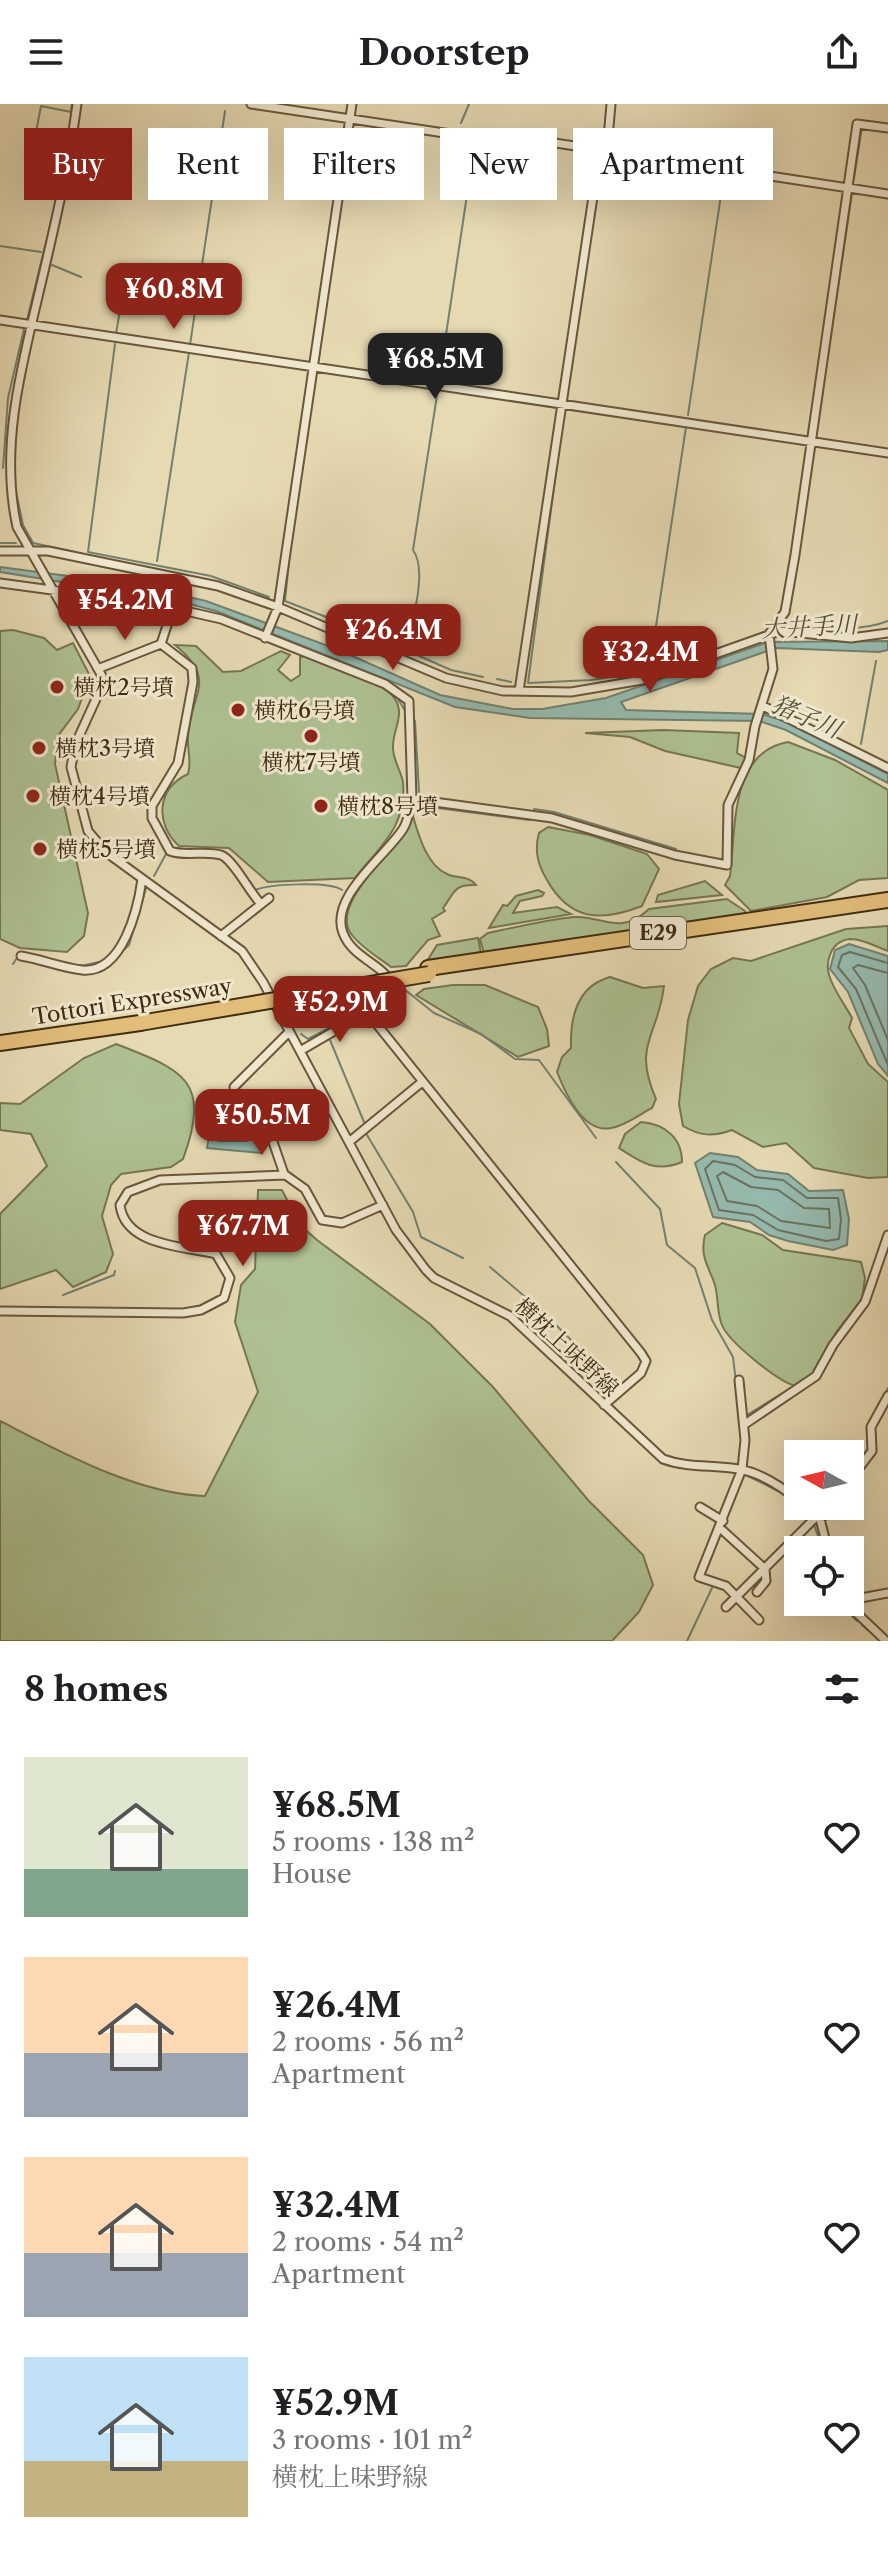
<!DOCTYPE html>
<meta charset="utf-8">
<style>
body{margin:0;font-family:"Libre Caslon Text","Noto Serif JP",serif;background:#f2f2f2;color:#202124;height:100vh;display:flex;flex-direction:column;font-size:30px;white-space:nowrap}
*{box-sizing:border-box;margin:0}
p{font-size:26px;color:#757577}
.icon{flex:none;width:44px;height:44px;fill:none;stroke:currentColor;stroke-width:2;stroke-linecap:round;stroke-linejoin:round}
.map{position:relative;height:1537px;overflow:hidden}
.side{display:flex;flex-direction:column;background:#fff;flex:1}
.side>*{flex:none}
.banner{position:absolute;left:24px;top:24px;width:840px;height:72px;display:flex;gap:16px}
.needle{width:52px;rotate:278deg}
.tools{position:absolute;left:784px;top:1336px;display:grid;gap:16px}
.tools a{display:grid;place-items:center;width:80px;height:80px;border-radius:0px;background:#fff;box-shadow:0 8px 32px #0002;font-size:40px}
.price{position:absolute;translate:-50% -68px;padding:0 18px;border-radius:16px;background:#8f2418;color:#fff;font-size:26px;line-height:52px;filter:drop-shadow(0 2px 4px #0008)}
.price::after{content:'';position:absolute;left:50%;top:48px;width:24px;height:18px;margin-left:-12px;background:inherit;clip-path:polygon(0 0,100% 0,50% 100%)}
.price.active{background:#222;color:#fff}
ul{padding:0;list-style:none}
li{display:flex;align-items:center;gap:24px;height:200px;padding:0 24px}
li span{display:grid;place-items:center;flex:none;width:224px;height:160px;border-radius:0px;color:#555}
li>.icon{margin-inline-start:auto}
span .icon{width:96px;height:96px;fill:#fffc;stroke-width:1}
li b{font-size:34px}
h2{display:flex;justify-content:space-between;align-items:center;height:96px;padding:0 24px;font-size:34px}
.pill{padding:0 28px;border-radius:0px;background:#fff;box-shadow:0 8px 32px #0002;font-size:28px;line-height:72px}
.pill.active{background:#8f2418;color:#fff}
header{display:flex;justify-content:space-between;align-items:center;height:104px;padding:0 24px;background:#fff;font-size:36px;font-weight:700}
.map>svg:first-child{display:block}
.green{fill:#aec192;stroke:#767652;stroke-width:2}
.water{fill:#96baae;stroke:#73816f;stroke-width:2}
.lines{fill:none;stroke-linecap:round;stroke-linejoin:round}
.shore{stroke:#6a7260;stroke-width:2}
.stream{stroke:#73816f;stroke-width:2}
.street-casing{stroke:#69573a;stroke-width:11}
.highway-casing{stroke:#3f2b11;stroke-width:18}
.street{stroke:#efe7ce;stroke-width:7}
.highway{stroke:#e3bd7a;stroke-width:14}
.highway-bridge-casing{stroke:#3f2b11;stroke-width:18;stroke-linecap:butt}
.highway-bridge{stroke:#e3bd7a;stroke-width:14}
.poi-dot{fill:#8f2418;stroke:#efe7ce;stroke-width:3}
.labels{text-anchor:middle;stroke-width:6;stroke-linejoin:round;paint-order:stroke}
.shield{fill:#efe7ce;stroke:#74634a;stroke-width:2}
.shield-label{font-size:20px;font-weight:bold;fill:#3f2b11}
.poi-label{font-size:22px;fill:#3f2b11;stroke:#efe7ce;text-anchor:start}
.street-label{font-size:22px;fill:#3f2b11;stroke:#efe7ce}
.water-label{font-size:24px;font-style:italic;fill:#554f38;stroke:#efe7ce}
</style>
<header><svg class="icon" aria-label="menu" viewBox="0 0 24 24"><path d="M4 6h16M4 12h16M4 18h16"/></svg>Doorstep<svg class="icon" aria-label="share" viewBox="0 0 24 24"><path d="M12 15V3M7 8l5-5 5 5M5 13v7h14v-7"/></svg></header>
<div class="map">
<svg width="888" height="1537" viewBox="0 0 888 1537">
<rect width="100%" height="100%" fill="#e6dab3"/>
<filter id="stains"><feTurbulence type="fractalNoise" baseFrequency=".0025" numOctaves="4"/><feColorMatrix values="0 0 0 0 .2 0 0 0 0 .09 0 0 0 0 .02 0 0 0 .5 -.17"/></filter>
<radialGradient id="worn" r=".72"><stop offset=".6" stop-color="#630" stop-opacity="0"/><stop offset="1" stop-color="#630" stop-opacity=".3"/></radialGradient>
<path class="green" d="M13 526 44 534 57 546 73 539 90 572 78 605 58 632 55 660 88 809 84 832 67 848 20 844 0 835V527Z
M175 541 196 542 223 568 241 567 281 547 290 551 278 566 291 577 300 571V553L306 552C323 559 381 579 391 590 408 608 393 623 393 642 392 654 401 667 403 678 407 723 380 742 355 774L268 778 229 744 179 742C155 720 156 685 188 670 192 657 187 646 188 633 190 589 219 577 175 541Z
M663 626 739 629 737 649 746 654 741 664 665 647 630 633 585 629Z
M788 638 835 656 888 686V774L859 776 827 793 751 807 725 781 730 772C736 727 729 648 788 638Z
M412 709C418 729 426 761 447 770 457 775 469 771 476 781 454 780 455 788 443 804L445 807 432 815 440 832 428 836 406 862 391 863C378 853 362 844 352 831 326 800 403 742 412 709Z
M548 723 590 731 647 750 659 765 642 802C601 818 570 817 547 776 538 761 534 747 539 729Z
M705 777 722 791 656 798 658 791Z
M538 786 544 789 542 792 520 797 513 809 557 803 571 810 489 824 503 801 507 802 516 792Z
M727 795 745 807 746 812 484 849 480 835 488 829C516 823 545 816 574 813 602 811 619 833 649 805Z
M888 822V847C877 843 863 835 851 835 831 836 824 858 830 874 835 888 845 901 852 914L849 924 868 960 888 978V1073L868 1074 814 1064 786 1039 763 1043 732 1026C713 1033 700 1032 683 1022L679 1000 688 916 698 882 711 865 733 854 751 857 846 825Z
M478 834 481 849 427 857 437 841Z
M610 873 643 884 664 882C658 933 632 940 656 995L652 1004C640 1010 625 1022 611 1024 583 1030 565 988 557 968L562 953 571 944C570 914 577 882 610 873Z
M453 881H485L538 903 547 925 549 942 518 953 416 891 424 885Z
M116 940C183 966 212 976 183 1055L171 1063 121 1070 111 1081 102 1112 113 1150 106 1168 73 1183 56 1166 0 1185V1110L47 1062 31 1030 0 1026V999L20 1000 84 954Z
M641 1018C664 1020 682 1033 682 1058 656 1069 642 1059 619 1044L625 1030Z
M258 1086H282L300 1121 317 1136 430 1220 493 1283 588 1396 643 1451 653 1481 639 1508 612 1537H0V1317C61 1348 137 1390 205 1392L258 1288 235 1218 241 1181 255 1165Z
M722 1119 762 1131 783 1146 861 1158 865 1174 862 1195 837 1227 812 1270 796 1282C778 1278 728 1237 722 1221 716 1207 719 1191 714 1178 707 1160 700 1151 705 1131Z"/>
<path class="water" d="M0 463 136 481 206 497 339 546 440 591 513 605H542L606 594 768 538 888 537V546L879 548 776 544 621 598 626 606 762 610 787 618 888 670V679L786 626 759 617 530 614 455 603 216 507 182 498 180 503 178 497 0 468Z
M849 840 888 852V972L878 960 848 888 830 865 835 846Z
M213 1009 238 1013 263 1035 261 1049 207 1044Z
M710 1049 738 1053 757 1066 788 1070 809 1087 843 1086 849 1115 847 1141 833 1146 788 1137 769 1131 750 1118 713 1113 695 1059Z"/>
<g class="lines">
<path class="shore" d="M888 859 850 848 842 851 838 863 856 885 888 961
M888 869 858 861 853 864 865 881 888 936
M223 1019 235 1021 247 1032V1037H218L219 1022Z
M713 1057 735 1061 755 1073 783 1076 807 1094H838L841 1115 839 1135 826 1137 778 1126 753 1111 719 1106 705 1065Z
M723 1068 751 1083 778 1086 804 1104 829 1105 830 1124 781 1117 757 1102 727 1097 717 1072Z"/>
<path class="stream" d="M461 19 469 0
M854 74 862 23
M58 90 26 81 41 2 71 8 72 0
M0 142 41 148
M52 161 81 173
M27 216 56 97
M36 216 50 161
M116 230 122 194
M115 240 88 448 211 472 269 493
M190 241 225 7
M439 277 475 38
M566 297 591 128
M688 311 724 71
M562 323 528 579 591 576 632 570 701 550
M816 332 852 89
M3 364 8 294 24 225
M15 383 23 421 33 439 75 448
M0 439H16
M290 448 285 497 357 525
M799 449 814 342
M798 455 785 516C816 524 859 529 888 517
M157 457 189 248
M365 528 451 566 483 573
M403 545C412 524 428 466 413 446L438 285
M650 562 686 323
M497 575 511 578
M394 589 406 608
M415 617 419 688
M861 640 876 557
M422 702 530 716
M534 705 554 708 676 745
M154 772 166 750
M255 786C270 780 329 777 342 786
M346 825 351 837
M35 851 81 862 99 858
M374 856 390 870
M13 860 19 851
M109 860 129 841 146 784
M399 881 434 909 481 930 515 955 539 956 596 1034
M349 913 358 906
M301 930 308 935 339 919
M330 936 364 1018
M367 1031 413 1108 421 1133 463 1154
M616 1058 660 1105 667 1141 695 1164 712 1216 733 1253 736 1278
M490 1163 543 1208 615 1280
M63 1191 114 1171 115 1167
M747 1311 791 1284
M870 1317 888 1284
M850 1368 869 1343 868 1327
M746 1371 782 1389 798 1401
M799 1402 810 1415
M835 1409 841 1402
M814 1421 823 1446
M840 1500 849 1509
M852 1512 857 1517
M862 1521 879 1535
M687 1537 712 1484"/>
<defs>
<path id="street" d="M77 0C68 66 53 129 38 193 20 268 0 346 17 423L102 572 101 584 75 641 71 663 88 727 107 749 242 847 263 878 396 1126 426 1166 434 1174 510 1212 663 1355C690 1365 717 1360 743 1366 763 1370 783 1384 798 1396
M251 0 491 36 503 31 888 90
M0 216 888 349
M0 447H48L218 482 278 503 446 574 503 587 571 588 642 576 780 527 851 534 888 529
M0 479 155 500 221 515 385 580 409 597 412 695
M173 503 161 540 192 564 193 578 178 659 152 702V714L170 747C186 753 205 746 221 751 233 755 250 789 261 800
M265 534 278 503 352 0
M100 564 161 540
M519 587 600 46 608 34 611 0
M763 602 888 664
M221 832 269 794
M21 852C41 855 62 864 82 866 123 870 138 804 142 775
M367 908 641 1249 646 1257 641 1269 604 1301
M289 928 234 983 235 994 259 1017 273 1038 284 1070 305 1085 322 1116 342 1119 383 1101
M300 947 367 908 394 883C383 859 353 855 343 829 329 793 385 753 403 725 409 716 409 705 412 695L552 714 675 751 727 761 728 701 749 656 755 622 773 565 769 530 785 508 795 451 857 20 888 24
M349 1038 422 978
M0 1207 183 1209 201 1206 224 1194 230 1174 216 1150C183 1142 125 1142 120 1101L128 1088 160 1076 285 1071
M739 1276 745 1336 742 1365 699 1473 726 1482 759 1516
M745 1320 816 1272 833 1241 865 1198 888 1131
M850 1376 872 1347 871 1323 888 1292
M806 1402 820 1415 828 1446
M700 1403 723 1417
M820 1415 836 1402
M720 1424 765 1465 766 1477 757 1488
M850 1496 888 1489
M845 1498 886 1537
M726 1503 817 1412"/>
<path id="highway" d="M428 864 888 796
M0 939 140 919"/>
</defs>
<use href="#street" class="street-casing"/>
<use href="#highway" class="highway-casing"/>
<use href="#street" class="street"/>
<use href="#highway" class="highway"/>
<defs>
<path id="highway-bridge" d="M140 919 429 870"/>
</defs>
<use href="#highway-bridge" class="highway-bridge-casing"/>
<use href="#highway-bridge" class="highway-bridge"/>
</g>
<g class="poi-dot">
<circle cx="57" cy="583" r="8"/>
<circle cx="238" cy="606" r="8"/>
<circle cx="311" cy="632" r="8"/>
<circle cx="39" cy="644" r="8"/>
<circle cx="33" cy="692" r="8"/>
<circle cx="321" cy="702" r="8"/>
<circle cx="40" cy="745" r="8"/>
</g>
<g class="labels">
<rect class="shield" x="630" y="813" width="56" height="32" rx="6"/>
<g class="shield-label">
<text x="658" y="836">E29</text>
</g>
<g class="poi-label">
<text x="73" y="591">横枕2号墳</text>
<text x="254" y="614">横枕6号墳</text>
<text x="55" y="652">横枕3号墳</text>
<text x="311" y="666" text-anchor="middle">横枕7号墳</text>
<text x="49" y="700">横枕4号墳</text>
<text x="337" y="710">横枕8号墳</text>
<text x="56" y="753">横枕5号墳</text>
</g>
<g class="street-label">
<text transform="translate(132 897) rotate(-9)" y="8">Tottori Expressway</text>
<text transform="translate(567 1243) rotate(43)" y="8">横枕上味野線</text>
</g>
<g class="water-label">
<text transform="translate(809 523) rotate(-3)" y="8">大井手川</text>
<text transform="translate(806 613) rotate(23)" y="8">猪子川</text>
</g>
</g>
<rect width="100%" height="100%" filter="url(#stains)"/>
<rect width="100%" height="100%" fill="url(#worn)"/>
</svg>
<div class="tools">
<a><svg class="needle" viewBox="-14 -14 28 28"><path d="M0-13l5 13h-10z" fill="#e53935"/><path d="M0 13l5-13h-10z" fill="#757577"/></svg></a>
<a><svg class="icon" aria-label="locate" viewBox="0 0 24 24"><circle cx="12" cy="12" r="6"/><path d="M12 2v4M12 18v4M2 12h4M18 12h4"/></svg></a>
</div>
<b class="price" style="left:174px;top:227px">¥60.8M</b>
<b class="price active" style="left:435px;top:297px">¥68.5M</b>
<b class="price" style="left:125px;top:538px">¥54.2M</b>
<b class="price" style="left:393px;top:568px">¥26.4M</b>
<b class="price" style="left:650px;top:590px">¥32.4M</b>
<b class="price" style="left:340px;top:940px">¥52.9M</b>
<b class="price" style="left:262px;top:1053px">¥50.5M</b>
<b class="price" style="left:243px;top:1164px">¥67.7M</b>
<div class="banner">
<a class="pill active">Buy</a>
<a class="pill">Rent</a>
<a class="pill">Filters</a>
<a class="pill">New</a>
<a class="pill">Apartment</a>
</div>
</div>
<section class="side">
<h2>8 homes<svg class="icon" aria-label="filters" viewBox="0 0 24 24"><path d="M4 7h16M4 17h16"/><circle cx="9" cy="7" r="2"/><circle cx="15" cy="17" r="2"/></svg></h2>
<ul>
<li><span style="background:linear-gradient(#dfe7d0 70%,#7fa58c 0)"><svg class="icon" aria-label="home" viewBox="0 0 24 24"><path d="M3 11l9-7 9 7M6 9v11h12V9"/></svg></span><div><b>¥68.5M</b><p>5 rooms · 138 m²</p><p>House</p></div><svg class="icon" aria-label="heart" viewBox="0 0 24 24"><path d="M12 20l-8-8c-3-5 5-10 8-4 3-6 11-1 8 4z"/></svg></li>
<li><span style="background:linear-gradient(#ffd9b3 60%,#9aa5b1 0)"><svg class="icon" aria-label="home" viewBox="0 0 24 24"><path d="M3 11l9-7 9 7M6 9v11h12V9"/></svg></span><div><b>¥26.4M</b><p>2 rooms · 56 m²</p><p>Apartment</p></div><svg class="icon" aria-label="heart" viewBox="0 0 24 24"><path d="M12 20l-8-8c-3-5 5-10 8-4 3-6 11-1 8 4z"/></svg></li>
<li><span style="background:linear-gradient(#ffd9b3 60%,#9aa5b1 0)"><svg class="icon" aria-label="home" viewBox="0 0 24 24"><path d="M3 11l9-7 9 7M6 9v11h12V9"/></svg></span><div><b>¥32.4M</b><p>2 rooms · 54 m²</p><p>Apartment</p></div><svg class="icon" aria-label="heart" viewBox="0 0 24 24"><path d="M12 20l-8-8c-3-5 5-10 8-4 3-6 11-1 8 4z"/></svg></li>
<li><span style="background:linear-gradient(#bfe0f5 65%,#c2b280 0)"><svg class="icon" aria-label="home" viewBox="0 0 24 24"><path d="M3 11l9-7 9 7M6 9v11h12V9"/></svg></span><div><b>¥52.9M</b><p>3 rooms · 101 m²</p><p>横枕上味野線</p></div><svg class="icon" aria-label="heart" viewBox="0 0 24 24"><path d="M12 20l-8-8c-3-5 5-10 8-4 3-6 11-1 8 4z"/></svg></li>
</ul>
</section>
